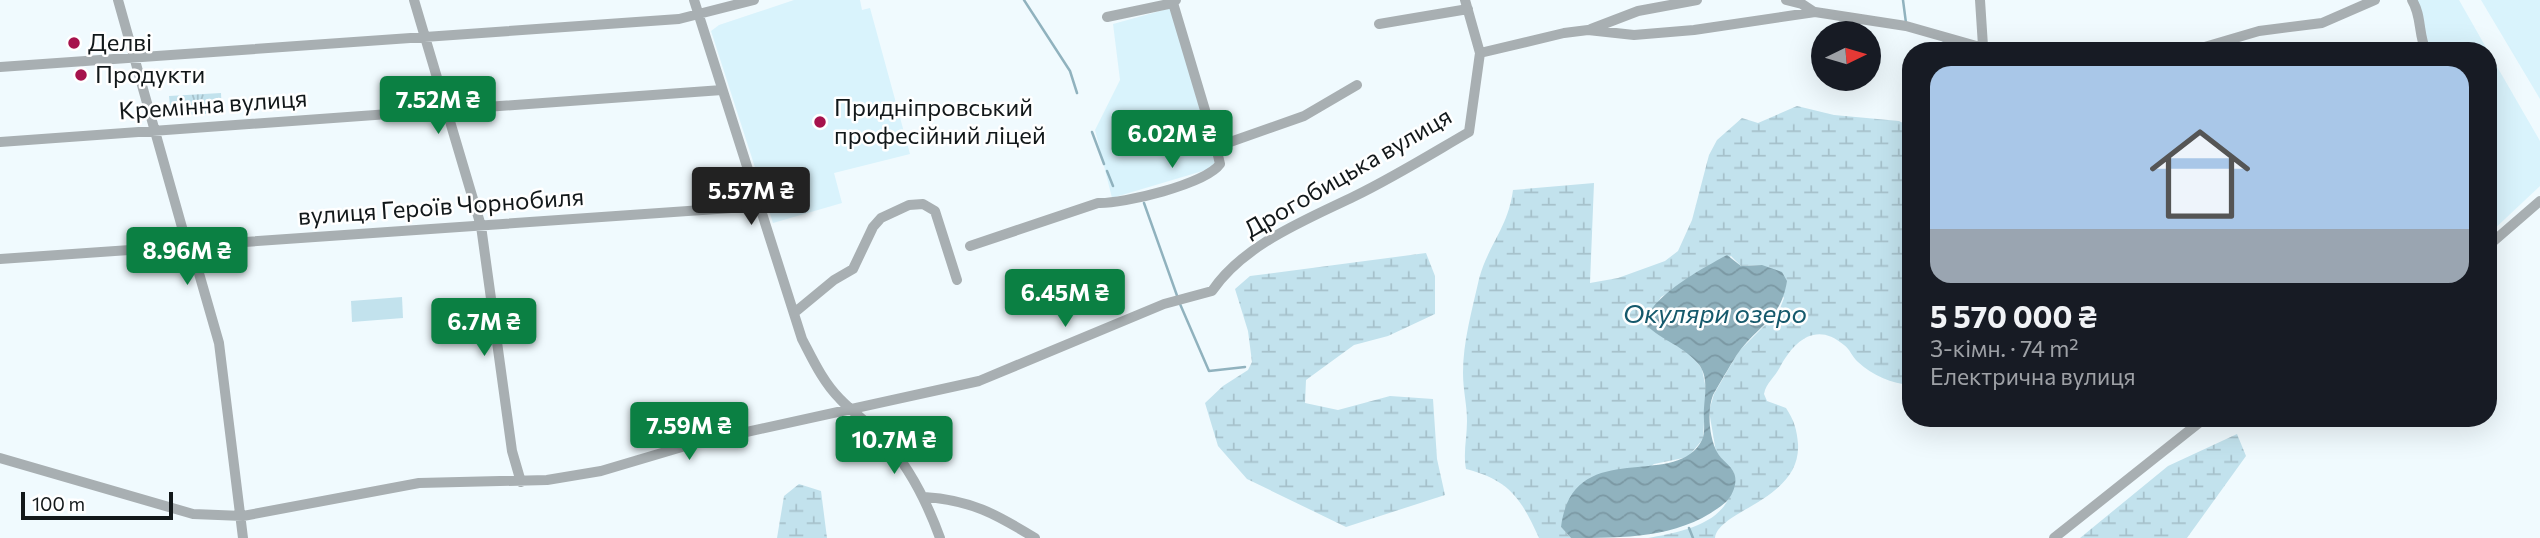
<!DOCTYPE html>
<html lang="uk">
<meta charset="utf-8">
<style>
body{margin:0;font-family:Commissioner,sans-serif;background:#242831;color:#f1f3f6;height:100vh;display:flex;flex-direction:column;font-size:26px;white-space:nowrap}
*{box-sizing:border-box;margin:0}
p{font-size:23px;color:#9ea1a6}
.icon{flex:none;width:38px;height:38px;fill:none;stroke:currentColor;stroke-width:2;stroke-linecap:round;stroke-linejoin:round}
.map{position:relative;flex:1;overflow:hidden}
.side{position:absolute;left:1902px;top:42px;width:595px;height:385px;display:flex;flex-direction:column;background:#171b24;border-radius:28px;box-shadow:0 7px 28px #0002}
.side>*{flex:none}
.needle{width:46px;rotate:85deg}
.fabs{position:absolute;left:1811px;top:21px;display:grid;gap:14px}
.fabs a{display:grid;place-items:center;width:70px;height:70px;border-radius:50%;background:#171b24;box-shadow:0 7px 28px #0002;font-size:35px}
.scale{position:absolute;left:21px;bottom:18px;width:152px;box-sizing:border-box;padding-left:7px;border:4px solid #12181a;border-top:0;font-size:19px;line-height:24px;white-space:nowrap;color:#12181a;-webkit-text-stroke:5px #fff;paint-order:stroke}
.price{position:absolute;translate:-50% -60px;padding:0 16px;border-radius:7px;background:#0b8043;color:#fff;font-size:23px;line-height:46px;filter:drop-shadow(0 2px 4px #0008)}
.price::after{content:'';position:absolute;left:50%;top:42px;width:21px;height:16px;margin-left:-10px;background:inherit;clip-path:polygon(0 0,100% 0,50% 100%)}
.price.selected{background:#222;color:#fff}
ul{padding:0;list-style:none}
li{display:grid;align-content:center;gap:14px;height:371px;padding:0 28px}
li+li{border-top:2px solid #363941}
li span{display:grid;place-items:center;height:217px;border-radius:21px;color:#555}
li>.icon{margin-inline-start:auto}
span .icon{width:126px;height:126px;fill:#fffc;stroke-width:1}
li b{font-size:30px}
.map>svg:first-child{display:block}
.built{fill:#d9f3fc}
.grass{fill:#c2e2ed}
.wetland{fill:url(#wetland-marsh)}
.park{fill:url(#park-tufts)}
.water{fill:url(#water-waves)}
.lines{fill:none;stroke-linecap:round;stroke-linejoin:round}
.stream{stroke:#90b2be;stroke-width:2.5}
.minor{stroke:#a8afb2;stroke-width:10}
.poi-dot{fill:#a6124c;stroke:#fff;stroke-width:2.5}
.labels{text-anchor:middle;stroke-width:5;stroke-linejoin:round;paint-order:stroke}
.poi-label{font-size:24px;fill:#12181a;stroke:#fff;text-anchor:start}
.street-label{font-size:24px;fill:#12181a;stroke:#fff}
.water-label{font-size:26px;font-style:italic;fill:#15596c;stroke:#fff}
</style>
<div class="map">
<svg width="2540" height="538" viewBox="0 0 2540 538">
<defs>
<pattern id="wetland-marsh" width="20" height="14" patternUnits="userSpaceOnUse" patternTransform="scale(1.75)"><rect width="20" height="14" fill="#c2e2ed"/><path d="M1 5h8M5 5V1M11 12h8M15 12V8" fill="none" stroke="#a6c1cb"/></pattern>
<pattern id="park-tufts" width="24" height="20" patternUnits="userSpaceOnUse" patternTransform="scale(1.75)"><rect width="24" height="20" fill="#c2e2ed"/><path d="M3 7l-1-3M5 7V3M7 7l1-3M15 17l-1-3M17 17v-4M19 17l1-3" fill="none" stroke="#a6c1cb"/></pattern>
<pattern id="water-waves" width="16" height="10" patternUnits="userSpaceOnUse" patternTransform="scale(1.75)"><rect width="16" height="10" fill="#90b2be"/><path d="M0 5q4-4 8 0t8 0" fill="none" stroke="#7b98a3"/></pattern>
</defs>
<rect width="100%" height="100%" fill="#f0fafe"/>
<path class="built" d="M794 0H860L862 10 870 8 910 154 834 173 842 203 773 223 711 31 719 25Z
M2410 0H2459L2488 51H2428Z
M2481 0H2540V99Z
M1171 8 1216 167 1112 198 1095 130 1120 80 1113 24Z
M2488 51 2540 141V186L2489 234Z"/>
<path class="grass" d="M402 297 403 318 352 322 351 301Z"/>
<path class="wetland" d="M1797 106 1834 115 1899 121 1911 127V385C1892 384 1872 375 1858 362 1852 357 1850 349 1844 345 1816 321 1794 341 1780 367 1775 377 1766 383 1764 394L1767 401 1786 408C1794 420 1797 430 1798 444 1801 500 1718 510 1715 538H1648C1675 533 1719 526 1730 495 1733 489 1733 480 1734 473L1716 452 1709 411 1714 394 1739 351 1779 311 1784 298 1761 265 1741 266 1731 256 1661 297 1645 324 1687 350 1702 369 1706 389 1703 439 1688 457 1654 464 1561 527 1571 538H1539C1521 498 1509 480 1466 469 1463 452 1467 438 1467 421 1467 405 1463 390 1463 373 1463 342 1472 310 1479 279 1488 245 1508 228 1513 190L1594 183 1590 283 1618 278 1665 261 1678 251 1692 220 1709 155 1717 140 1742 118 1758 123Z
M1426 253 1435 276V314L1388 336 1354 345 1306 380 1305 403 1338 410 1390 396 1433 399 1437 459 1445 495 1346 527 1247 479 1218 446 1205 403 1223 386 1248 370 1252 362 1248 331 1235 289 1250 276Z
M2237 434 2246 456 2187 538H2080L2168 466Z
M799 484 821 491 827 538H777L784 496Z"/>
<path class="park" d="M221 93 222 113 171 116 169 96Z"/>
<path class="water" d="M1727 255 1741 266 1762 265 1782 272 1787 281C1781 318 1762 323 1741 349 1736 355 1717 388 1713 395 1707 410 1709 437 1717 452 1721 460 1731 465 1734 473 1738 482 1733 495 1726 502 1683 538 1628 538 1571 538L1561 527C1573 434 1676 492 1702 440 1706 432 1703 417 1704 408 1705 394 1708 378 1700 366 1685 346 1662 341 1645 324 1649 297 1703 268 1727 255Z"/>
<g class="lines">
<path class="stream" d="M1024 0 1070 71 1077 93
M1903 0 1906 23
M1943 51 1944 39
M1092 132 1104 164
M1107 171 1113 186
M1910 177 1911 162
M1144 203 1180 304 1209 371 1245 367
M1689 528 1693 538"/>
<path class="minor" d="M118 0 187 245 196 263 219 343 243 538
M414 0 481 226 512 451 521 482
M694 0 802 339C813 360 823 382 840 399 854 414 871 424 884 439 910 468 927 502 940 538
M1176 0 1173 3 1216 147
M1465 0 1480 53
M1786 0 1802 4 1814 12
M1980 0 1983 46
M2412 0C2422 16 2418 34 2426 51
M1107 17 1173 3
M1379 24 1468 9
M1591 29 1638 11 1697 0
M2191 51 2259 31 2322 23 2375 0
M0 67 679 19 754 0
M0 142 722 90
M970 246 1098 203C1123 204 1206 184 1220 164L1216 147 1304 116 1357 85
M2488 246 2540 201
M0 259 760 206
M794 313 834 280 853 269 873 227 881 218 909 205 923 204 935 211 957 280
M0 458 193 514 243 516 419 483 547 480 601 471 692 444 979 381 1164 304 1212 291C1244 244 1306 220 1355 196 1394 177 1431 154 1469 132L1480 53 1564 33 1588 30 1634 35 1694 30 1815 12 1906 26 1994 51
M924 497C971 500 996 514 1035 538
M2054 538 2205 418"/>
</g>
<g class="poi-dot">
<circle cx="74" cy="43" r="7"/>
<circle cx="81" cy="75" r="7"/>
<circle cx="820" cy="122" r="7"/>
</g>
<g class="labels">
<g class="poi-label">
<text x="88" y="51">Делві</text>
<text x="95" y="83">Продукти</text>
<text x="834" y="116">Придніпровський<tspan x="834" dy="28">професійний ліцей</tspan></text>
</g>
<g class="street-label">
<text transform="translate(213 105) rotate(-4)" y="8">Кремінна вулиця</text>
<text transform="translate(1348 173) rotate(-30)" y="8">Дрогобицька вулиця</text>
<text transform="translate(441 207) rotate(-4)" y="8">вулиця Героїв Чорнобиля</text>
</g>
<g class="water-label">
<text x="1715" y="323">Окуляри озеро</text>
</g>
</g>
</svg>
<div class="fabs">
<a><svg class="needle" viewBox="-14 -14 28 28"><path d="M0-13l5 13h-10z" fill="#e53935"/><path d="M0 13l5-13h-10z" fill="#9ea1a6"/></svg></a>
</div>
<div class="scale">100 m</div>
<b class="price" style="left:438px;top:136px">7.52M ₴</b>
<b class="price" style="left:1172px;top:170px">6.02M ₴</b>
<b class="price selected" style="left:751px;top:227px">5.57M ₴</b>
<b class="price" style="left:187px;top:287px">8.96M ₴</b>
<b class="price" style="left:1065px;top:329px">6.45M ₴</b>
<b class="price" style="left:484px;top:358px">6.7M ₴</b>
<b class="price" style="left:689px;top:462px">7.59M ₴</b>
<b class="price" style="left:894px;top:476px">10.7M ₴</b>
<section class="side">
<ul>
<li><span style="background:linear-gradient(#a9c7e8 75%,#9aa5b1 0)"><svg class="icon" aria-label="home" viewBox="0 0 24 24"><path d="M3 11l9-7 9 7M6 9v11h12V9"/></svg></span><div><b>5 570 000 ₴</b><p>3-кімн. · 74 m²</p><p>Електрична вулиця</p></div></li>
</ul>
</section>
</div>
